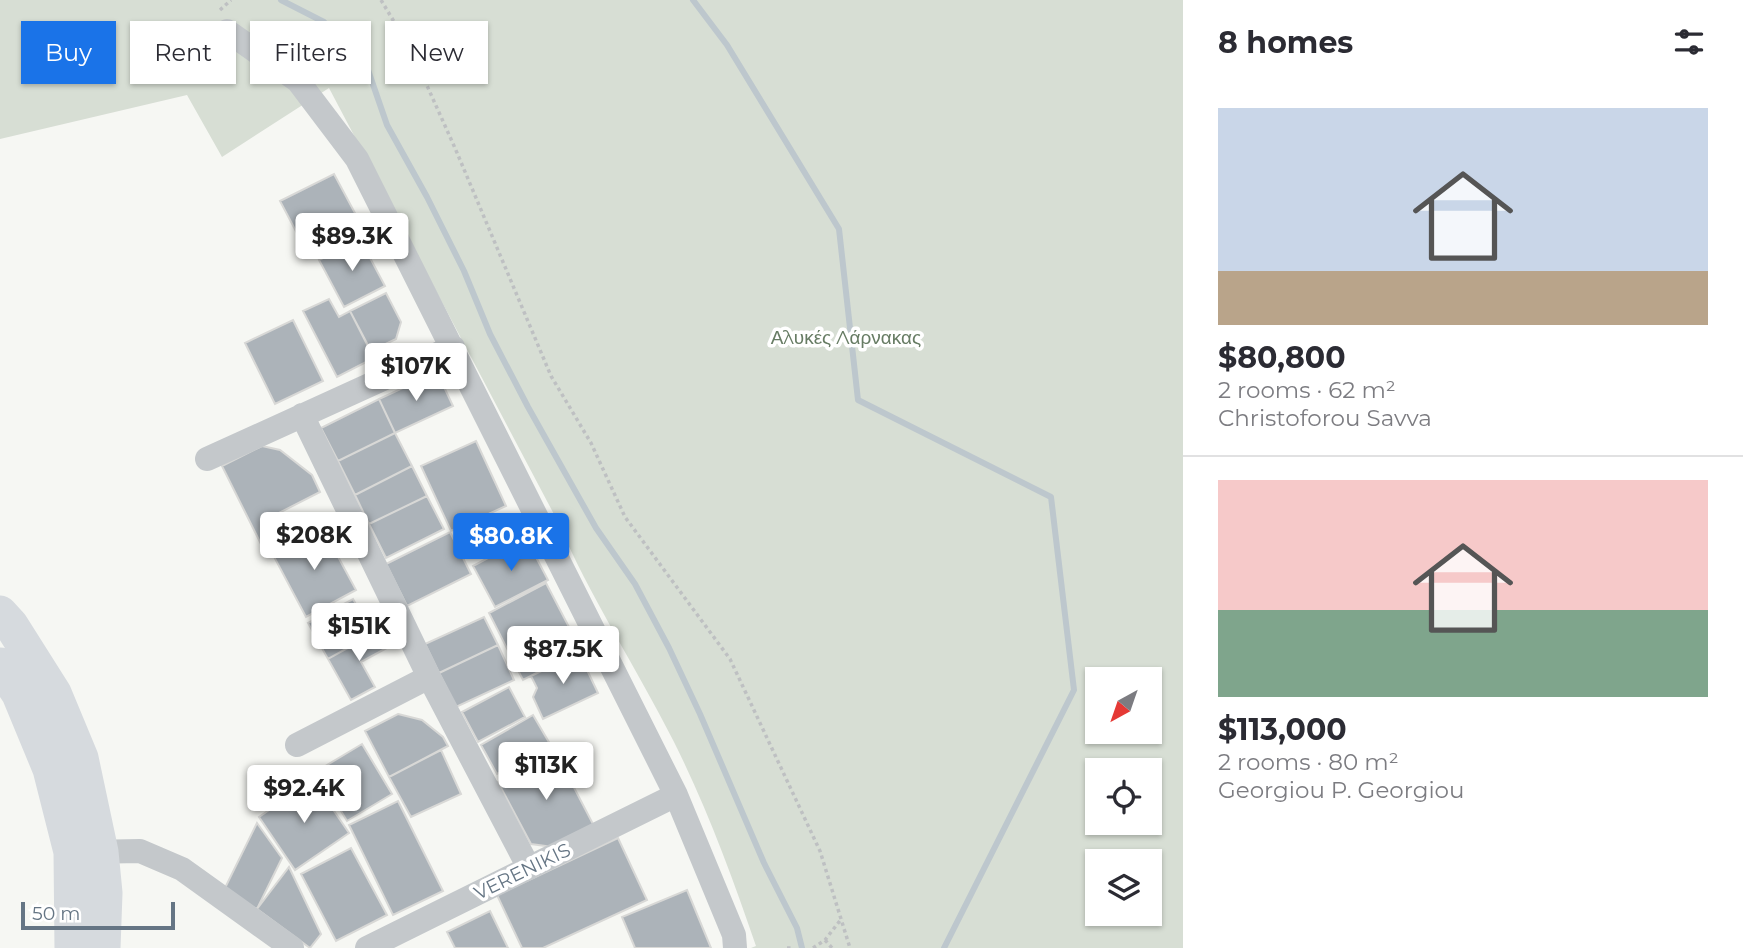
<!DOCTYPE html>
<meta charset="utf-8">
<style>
body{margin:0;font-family:Montserrat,sans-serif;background:#f2f2f3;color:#2b2b33;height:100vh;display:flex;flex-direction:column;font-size:26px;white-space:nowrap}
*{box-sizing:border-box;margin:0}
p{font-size:23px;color:#7c7c81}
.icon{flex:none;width:38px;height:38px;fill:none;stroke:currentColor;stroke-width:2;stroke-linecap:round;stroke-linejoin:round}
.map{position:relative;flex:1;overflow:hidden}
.sheet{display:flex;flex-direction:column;background:#fff;width:560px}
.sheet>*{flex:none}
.hud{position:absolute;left:21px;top:21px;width:665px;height:63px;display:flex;gap:14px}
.needle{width:46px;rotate:220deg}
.fabs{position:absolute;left:1085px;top:667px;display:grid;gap:14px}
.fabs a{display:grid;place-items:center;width:77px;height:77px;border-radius:0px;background:#fff;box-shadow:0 2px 5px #0004;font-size:35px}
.scale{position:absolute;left:21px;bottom:18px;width:154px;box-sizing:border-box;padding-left:7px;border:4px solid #657584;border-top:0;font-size:19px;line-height:24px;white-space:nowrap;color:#657584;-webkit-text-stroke:5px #fff;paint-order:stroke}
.price{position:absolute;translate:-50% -60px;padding:0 16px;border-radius:7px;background:#fff;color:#222;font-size:23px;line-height:46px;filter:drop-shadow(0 2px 4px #0008)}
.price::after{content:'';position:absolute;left:50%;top:42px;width:21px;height:16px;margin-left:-10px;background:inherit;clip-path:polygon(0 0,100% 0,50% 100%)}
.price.on{background:#1a73e8;color:#fff}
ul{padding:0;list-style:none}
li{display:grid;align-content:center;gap:14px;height:371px;padding:0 35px}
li+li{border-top:2px solid #e1e1e2}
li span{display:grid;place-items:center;height:217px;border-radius:0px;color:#555}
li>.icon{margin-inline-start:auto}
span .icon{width:126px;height:126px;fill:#fffc;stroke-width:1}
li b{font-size:30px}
h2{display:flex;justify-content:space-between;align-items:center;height:84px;padding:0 35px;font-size:30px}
.pill{padding:0 24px;border-radius:0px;background:#fff;box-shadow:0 2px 5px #0004;font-size:24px;line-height:63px}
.pill.on{background:#1a73e8;color:#fff}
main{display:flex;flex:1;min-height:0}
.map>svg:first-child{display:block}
.green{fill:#d7ded4;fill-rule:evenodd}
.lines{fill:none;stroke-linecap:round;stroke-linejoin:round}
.stream{stroke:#bdc7cd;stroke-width:6}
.building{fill:#acb3b9;stroke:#d8d8d6;stroke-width:2}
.path{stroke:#bec0c2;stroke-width:3.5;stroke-dasharray:3.5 3.5;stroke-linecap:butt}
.minor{stroke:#c4c8cb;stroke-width:24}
.secondary{stroke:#d6dade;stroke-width:35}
.labels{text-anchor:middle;stroke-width:7;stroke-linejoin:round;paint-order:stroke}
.park-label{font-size:19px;fill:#677c64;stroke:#fff}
.street-label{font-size:19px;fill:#657584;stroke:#fff}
</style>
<main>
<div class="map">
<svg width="1183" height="948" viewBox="0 0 1183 948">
<rect width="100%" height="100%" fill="#f6f7f3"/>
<path class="green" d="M0 0H1183V948H751L756 946C732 876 707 808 674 742 636 667 590 597 557 520L329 88 222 157 187 95 0 139ZM1097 679H1150V732H1097ZM1097 770H1150V822H1097ZM1097 861H1150V914H1097Z"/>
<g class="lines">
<path class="stream" d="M281 0 324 22 367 67 387 125 427 197 464 271 490 334 528 407 596 528 635 584 669 648 700 714 764 863 797 928 802 948
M693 0 727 45 839 229 858 400 1051 497 1074 690 944 948"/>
</g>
<path class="building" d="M334 174 363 228 309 256 280 201Z
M360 239 385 286 344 307 319 260Z
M386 293 401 322 396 339 371 351 350 311Z
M329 299 339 317 350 311 374 358 337 377 303 311Z
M293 320 323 381 275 404 245 343Z
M437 372 453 406 395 433 379 399Z
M379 399 395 433 338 461 321 428Z
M395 433 412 466 355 495 338 461Z
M476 441 506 506 451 531 421 466Z
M262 446 280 450 312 475 320 492 271 517 282 540 264 550 222 466Z
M412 466 427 496 369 524 355 495Z
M427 496 444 529 386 558 369 524Z
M322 527 356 590 306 617 272 553Z
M450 532 471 574 407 606 386 564Z
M526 538 548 580 495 607 473 566Z
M546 583 581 650 523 680 489 613Z
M353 599 373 634 328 659 308 623Z
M484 617 498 645 439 673 425 644Z
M385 627 394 644 361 662 375 687 351 700 328 659Z
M498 645 514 680 456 707 439 673Z
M579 653 598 693 543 719 533 697 537 688 531 676Z
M509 687 525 717 478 742 462 712Z
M398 714 422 720 443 737 448 746 389 777 365 731Z
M533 715 550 744 497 774 481 745Z
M362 744 392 794 347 821 317 771Z
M441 750 461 794 411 817 389 777Z
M555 751 594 826 553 847 531 844 498 782Z
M313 780 349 833 295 870 259 817Z
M398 801 443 891 393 915 349 825Z
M257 823 282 858 257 909 223 892Z
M618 838 647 900 543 948H522L497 895Z
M351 848 387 915 336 941 301 874Z
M289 867 321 934 310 948 257 909Z
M687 890 711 948H635L622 917Z
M490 911 508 948H455L447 932Z"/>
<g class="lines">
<path class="path" d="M381 0 411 50 455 148 551 376 591 443 625 517 730 659 820 851 850 948
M220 10 231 0
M825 940 832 948
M787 948H793
M813 948 825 940 842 918"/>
<path class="minor" d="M227 31 298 81 357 159 676 795 734 935 735 948
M302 415 429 677 529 868
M207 459 453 347
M297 745 429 677
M87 852 140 851 182 869 292 948
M367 948 676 795"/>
<path class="secondary" d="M0 613 11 625 54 693 81 758 101 852 105 893 103 948
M0 665 19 694 50 769 71 852 72 948"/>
</g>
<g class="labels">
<g class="park-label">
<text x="846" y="344">Αλυκές Λάρνακας</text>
</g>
<g class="street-label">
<text transform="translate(522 871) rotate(-26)" y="7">VERENIKIS</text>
</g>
</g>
</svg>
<div class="fabs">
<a><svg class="needle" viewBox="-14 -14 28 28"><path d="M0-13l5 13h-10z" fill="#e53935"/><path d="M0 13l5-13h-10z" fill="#7c7c81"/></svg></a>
<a><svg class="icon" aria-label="locate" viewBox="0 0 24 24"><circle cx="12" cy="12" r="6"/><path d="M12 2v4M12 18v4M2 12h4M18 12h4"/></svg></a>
<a><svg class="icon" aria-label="layers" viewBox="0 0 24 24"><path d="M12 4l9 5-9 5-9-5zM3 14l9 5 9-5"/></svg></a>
</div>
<div class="scale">50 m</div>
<b class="price" style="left:352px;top:273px">$89.3K</b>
<b class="price" style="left:416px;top:403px">$107K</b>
<b class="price" style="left:314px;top:572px">$208K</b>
<b class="price on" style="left:511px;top:573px">$80.8K</b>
<b class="price" style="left:359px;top:663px">$151K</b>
<b class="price" style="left:563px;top:686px">$87.5K</b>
<b class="price" style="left:546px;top:802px">$113K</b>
<b class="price" style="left:304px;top:825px">$92.4K</b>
<div class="hud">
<a class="pill on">Buy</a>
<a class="pill">Rent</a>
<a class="pill">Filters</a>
<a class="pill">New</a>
</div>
</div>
<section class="sheet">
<h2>8 homes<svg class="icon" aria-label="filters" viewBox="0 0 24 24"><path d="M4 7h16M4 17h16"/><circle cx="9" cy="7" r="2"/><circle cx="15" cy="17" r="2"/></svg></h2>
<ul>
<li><span style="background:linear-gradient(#c9d6e8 75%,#b9a48a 0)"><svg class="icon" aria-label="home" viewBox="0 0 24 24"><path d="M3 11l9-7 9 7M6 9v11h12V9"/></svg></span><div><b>$80,800</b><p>2 rooms · 62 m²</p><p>Christoforou Savva</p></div></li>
<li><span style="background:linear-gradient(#f6c9c9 60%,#7fa58c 0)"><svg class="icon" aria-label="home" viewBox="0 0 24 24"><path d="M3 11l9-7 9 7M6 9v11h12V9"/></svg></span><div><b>$113,000</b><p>2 rooms · 80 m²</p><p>Georgiou P. Georgiou</p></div></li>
</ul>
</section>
</main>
